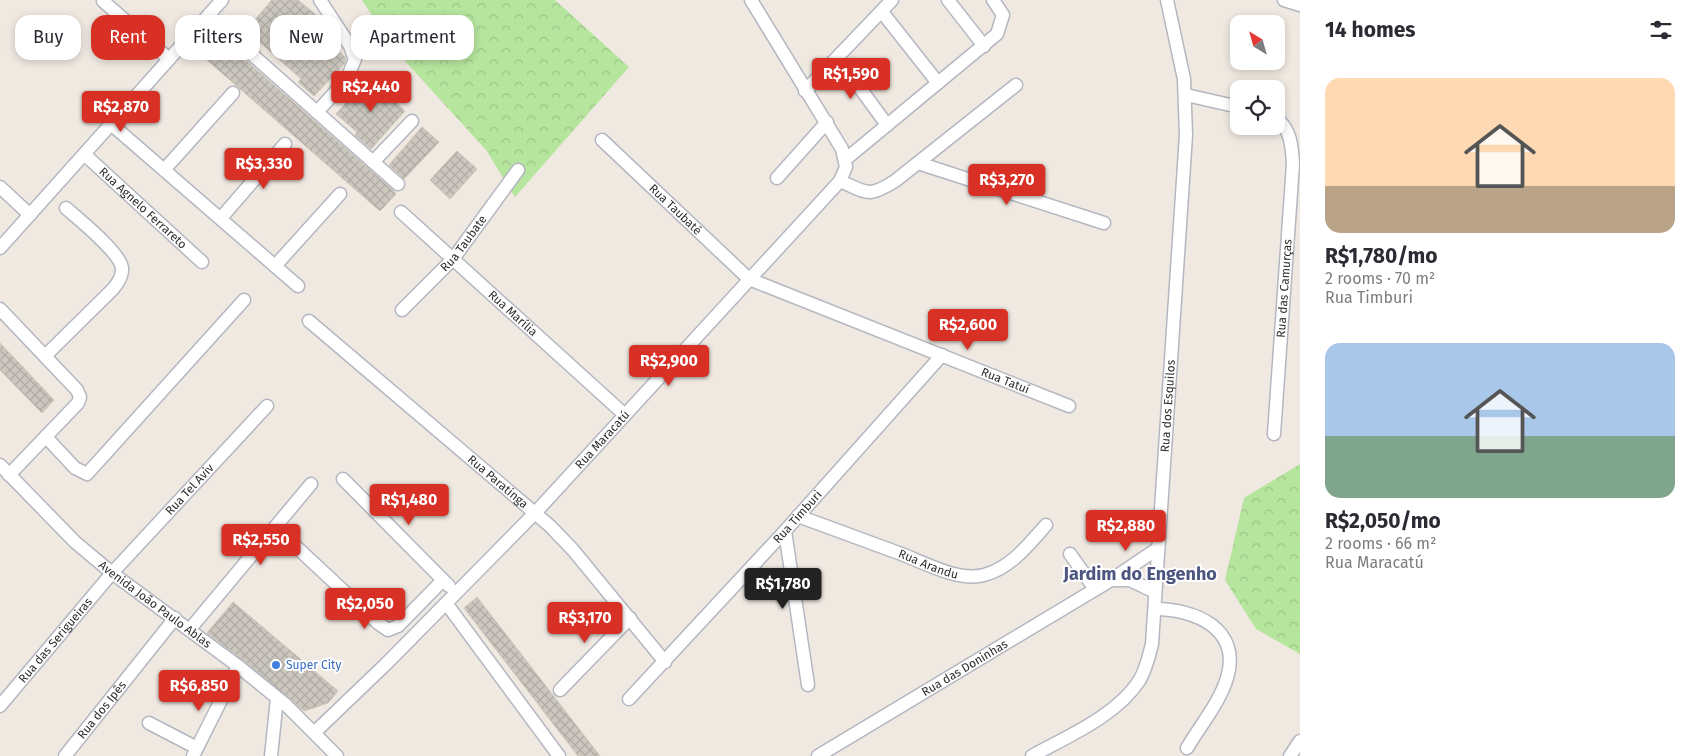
<!DOCTYPE html>
<meta charset="utf-8">
<style>
body{margin:0;font-family:"Fira Sans",sans-serif;background:#f2f2f3;color:#2b2b33;height:100vh;display:flex;flex-direction:column;font-size:19px;white-space:nowrap}
*{box-sizing:border-box;margin:0}
p{font-size:16px;color:#7c7c81}
.icon{flex:none;width:28px;height:28px;fill:none;stroke:currentColor;stroke-width:2;stroke-linecap:round;stroke-linejoin:round}
.map{position:relative;flex:1;overflow:hidden}
.drawer{display:flex;flex-direction:column;background:#fff;width:400px}
.drawer>*{flex:none}
.banner{position:absolute;left:15px;top:15px;width:475px;height:45px;display:flex;gap:10px}
.needle{width:32px;rotate:323deg}
.controls{position:absolute;left:1230px;top:15px;display:grid;gap:10px}
.controls a{display:grid;place-items:center;width:55px;height:55px;border-radius:10px;background:#fff;box-shadow:0 2px 8px #0003;font-size:25px}
.price{position:absolute;translate:-50% -42px;padding:0 11px;border-radius:5px;background:#d93025;color:#fff;font-size:16px;line-height:32px;filter:drop-shadow(0 1px 2px #0008)}
.price::after{content:'';position:absolute;left:50%;top:30px;width:15px;height:11px;margin-left:-8px;background:inherit;clip-path:polygon(0 0,100% 0,50% 100%)}
.price.selected{background:#222;color:#fff}
ul{padding:0;list-style:none}
li{display:grid;align-content:center;gap:10px;height:265px;padding:0 25px}
li span{display:grid;place-items:center;height:155px;border-radius:15px;color:#555}
li>.icon{margin-inline-start:auto}
span .icon{width:90px;height:90px;fill:#fffc;stroke-width:1}
li b{font-size:21px}
h2{display:flex;justify-content:space-between;align-items:center;height:60px;padding:0 25px;font-size:21px}
.tag{padding:0 18px;border-radius:15px;background:#fff;box-shadow:0 2px 8px #0003;font-size:18px;line-height:45px}
.tag.selected{background:#d93025;color:#fff}
main{display:flex;flex:1;min-height:0}
.map>svg:first-child{display:block}
.forest{fill:url(#forest-crowns)}
.building{fill:url(#building-cross-hatch);stroke:#cbc5ba}
.lines{fill:none;stroke-linecap:round;stroke-linejoin:round}
.minor-casing{stroke:#b4b7c1;stroke-width:15}
.minor{stroke:#fff;stroke-width:12}
.shop-dot{fill:#3f7fe0;stroke:#fff;stroke-width:2}
.labels{text-anchor:middle;stroke-width:4;stroke-linejoin:round;paint-order:stroke}
.street-label{font-size:12px;fill:#2e2e2e;stroke:#fff}
.shop-label{font-size:12px;fill:#366cbe;stroke:#fff;text-anchor:start}
.district-label{font-size:18px;font-weight:bold;fill:#4d5680;stroke:#fff}
</style>
<main>
<div class="map">
<svg width="1300" height="756" viewBox="0 0 1300 756">
<defs>
<pattern id="forest-crowns" width="20" height="18" patternUnits="userSpaceOnUse" patternTransform="scale(1.25)"><rect width="20" height="18" fill="#b6e59e"/><path d="M2 6a3 3 0 1 1 6 0M12 15a3 3 0 1 1 6 0" fill="none" stroke="#9dc588"/></pattern>
<pattern id="building-cross-hatch" width="8" height="8" patternUnits="userSpaceOnUse" patternTransform="scale(1.25)"><rect width="8" height="8" fill="#cbc7bf"/><path d="M0 0l8 8M0 8l8-8" fill="none" stroke="#afaba4"/></pattern>
</defs>
<rect width="100%" height="100%" fill="#efe9e1"/>
<path class="forest" d="M362 0H555L629 67 515 197 486 150 394 49Z
M1300 464V654L1256 629 1225 580 1244 498Z"/>
<path class="building" d="M272 0H298L316 15 312 20 330 36 326 40 346 58 345 63 314 96 298 82 301 79 246 30Z
M217 35 394 191 396 194 380 211 200 54Z
M370 77 405 111 371 149 355 135 357 132 336 114Z
M422 127 439 142 404 179 389 165Z
M457 151 477 169 450 199 430 180Z
M0 343 54 400 42 413 0 370Z
M477 597 600 756H578L464 608Z
M233 602 338 691 328 703 304 711 243 660 207 633Z"/>
<g class="lines">
<defs>
<g id="minor">
<path d="M948 0 984 46"/>
<path d="M1284 0 1300 5"/>
<path d="M103 1 169 59"/>
<path d="M882 12 938 83"/>
<path d="M221 27 398 184"/>
<path d="M838 58 887 125"/>
<path d="M805 91 892 0"/>
<path d="M1186 95 1239 107"/>
<path d="M317 112 347 79 355 59 350 46 320 0"/>
<path d="M111 124 298 286"/>
<path id="s1" d="M602 140 749 279 1069 406"/>
<path id="s2" d="M84 154 202 262"/>
<path d="M846 159 997 34 1003 15 993 0"/>
<path d="M373 162 412 121"/>
<path d="M918 163 1104 223"/>
<path d="M164 170 233 93"/>
<path d="M777 178 827 122"/>
<path d="M840 181C868 193 868 198 895 181L1016 85"/>
<path d="M0 187 30 215"/>
<path id="s3" d="M401 212 625 415"/>
<path d="M221 218 285 144"/>
<path d="M0 248 222 0"/>
<path d="M275 266 340 194"/>
<path d="M0 309 77 390 80 397 78 403 9 475"/>
<path id="s4" d="M402 310 453 259 518 170"/>
<path id="s5" d="M309 321 550 526 573 550 665 662"/>
<path d="M45 356 113 289C118 283 123 276 122 268 120 252 78 219 66 208"/>
<path id="s6" d="M1274 434 1293 164C1292 147 1291 129 1276 118"/>
<path d="M46 437 75 468 87 474 244 300"/>
<path id="s7" d="M0 465 75 542 112 573 238 666 286 705 337 756"/>
<path d="M343 479 449 586"/>
<path id="s8" d="M798 516C831 528 864 540 896 552 922 561 956 582 984 575 1011 568 1029 544 1046 525"/>
<path d="M785 531 808 685"/>
<path d="M291 542 378 623 388 630 398 626 443 580"/>
<path d="M1070 554 1095 589"/>
<path d="M1111 580H1130L1155 592"/>
<path d="M446 603 559 756"/>
<path d="M1155 609C1195 609 1242 629 1227 678 1220 702 1200 726 1187 748"/>
<path d="M190 629 311 484"/>
<path d="M560 690 630 618"/>
<path id="s9" d="M629 699 785 531 942 355"/>
<path id="s10" d="M0 706 112 573 267 406"/>
<path d="M149 723 197 748"/>
<path id="s11" d="M315 732 387 663 535 513 840 181 846 167 842 149 751 0"/>
<path id="s12" d="M65 756 175 618"/>
<path d="M193 756 238 666"/>
<path d="M271 756 277 698"/>
<path id="s13" d="M818 756 1111 580 1157 549"/>
<path id="s14" d="M1032 756C1068 736 1116 716 1139 681 1146 670 1149 656 1152 644L1186 135 1184 79 1167 0"/>
<path d="M1290 756 1300 741"/>
</g>
</defs>
<use href="#minor" class="minor-casing"/>
<use href="#minor" class="minor"/>
</g>
<circle class="shop-dot" cx="276" cy="665" r="5"/>
<g class="labels">
<g class="street-label">
<text dy="4" stroke="none"><textPath href="#s2" startOffset="80">Rua Agnelo Ferrareto</textPath></text>
<text dy="4" stroke="none"><textPath href="#s1" startOffset="101">Rua Taubaté</textPath></text>
<text dy="4" stroke="none"><textPath href="#s4" startOffset="91">Rua Taubate</textPath></text>
<text dy="4" stroke="none"><textPath href="#s6" startOffset="146">Rua das Camurças</textPath></text>
<text dy="4" stroke="none"><textPath href="#s3" startOffset="151">Rua Marília</textPath></text>
<text dy="4" stroke="none"><textPath href="#s1" startOffset="478">Rua Tatuí</textPath></text>
<text dy="4" stroke="none"><textPath href="#s14" startOffset="410">Rua dos Esquilos</textPath></text>
<text dy="4" stroke="none"><textPath href="#s11" startOffset="410">Rua Maracatú</textPath></text>
<text dy="4" stroke="none"><textPath href="#s5" startOffset="248">Rua Paratinga</textPath></text>
<text dy="4" stroke="none"><textPath href="#s10" startOffset="288">Rua Tel Aviv</textPath></text>
<text dy="4" stroke="none"><textPath href="#s9" startOffset="248">Rua Timburi</textPath></text>
<text dy="4" stroke="none"><textPath href="#s8" startOffset="139">Rua Arandu</textPath></text>
<text dy="4" stroke="none"><textPath href="#s7" startOffset="209">Avenida João Paulo Ablas</textPath></text>
<text dy="4" stroke="none"><textPath href="#s10" startOffset="86">Rua das Serigueiras</textPath></text>
<text dy="4" stroke="none"><textPath href="#s13" startOffset="171">Rua das Doninhas</textPath></text>
<text dy="4" stroke="none"><textPath href="#s12" startOffset="59">Rua dos Ipês</textPath></text>
</g>
<g class="shop-label">
<text x="286" y="669">Super City</text>
</g>
<g class="district-label">
<text x="1140" y="580">Jardim do Engenho</text>
</g>
</g>
</svg>
<div class="controls">
<a><svg class="needle" viewBox="-14 -14 28 28"><path d="M0-13l5 13h-10z" fill="#e53935"/><path d="M0 13l5-13h-10z" fill="#7c7c81"/></svg></a>
<a><svg class="icon" aria-label="locate" viewBox="0 0 24 24"><circle cx="12" cy="12" r="6"/><path d="M12 2v4M12 18v4M2 12h4M18 12h4"/></svg></a>
</div>
<b class="price" style="left:851px;top:100px">R$1,590</b>
<b class="price" style="left:371px;top:113px">R$2,440</b>
<b class="price" style="left:121px;top:133px">R$2,870</b>
<b class="price" style="left:264px;top:190px">R$3,330</b>
<b class="price" style="left:1007px;top:206px">R$3,270</b>
<b class="price" style="left:968px;top:351px">R$2,600</b>
<b class="price" style="left:669px;top:387px">R$2,900</b>
<b class="price" style="left:409px;top:526px">R$1,480</b>
<b class="price" style="left:1126px;top:552px">R$2,880</b>
<b class="price" style="left:261px;top:566px">R$2,550</b>
<b class="price selected" style="left:783px;top:610px">R$1,780</b>
<b class="price" style="left:365px;top:630px">R$2,050</b>
<b class="price" style="left:585px;top:644px">R$3,170</b>
<b class="price" style="left:199px;top:712px">R$6,850</b>
<div class="banner">
<a class="tag">Buy</a>
<a class="tag selected">Rent</a>
<a class="tag">Filters</a>
<a class="tag">New</a>
<a class="tag">Apartment</a>
</div>
</div>
<section class="drawer">
<h2>14 homes<svg class="icon" aria-label="filters" viewBox="0 0 24 24"><path d="M4 7h16M4 17h16"/><circle cx="9" cy="7" r="2"/><circle cx="15" cy="17" r="2"/></svg></h2>
<ul>
<li><span style="background:linear-gradient(#ffd9b3 70%,#b9a48a 0)"><svg class="icon" aria-label="home" viewBox="0 0 24 24"><path d="M3 11l9-7 9 7M6 9v11h12V9"/></svg></span><div><b>R$1,780/mo</b><p>2 rooms · 70 m²</p><p>Rua Timburi</p></div></li>
<li><span style="background:linear-gradient(#a9c7e8 60%,#7fa58c 0)"><svg class="icon" aria-label="home" viewBox="0 0 24 24"><path d="M3 11l9-7 9 7M6 9v11h12V9"/></svg></span><div><b>R$2,050/mo</b><p>2 rooms · 66 m²</p><p>Rua Maracatú</p></div></li>
</ul>
</section>
</main>
